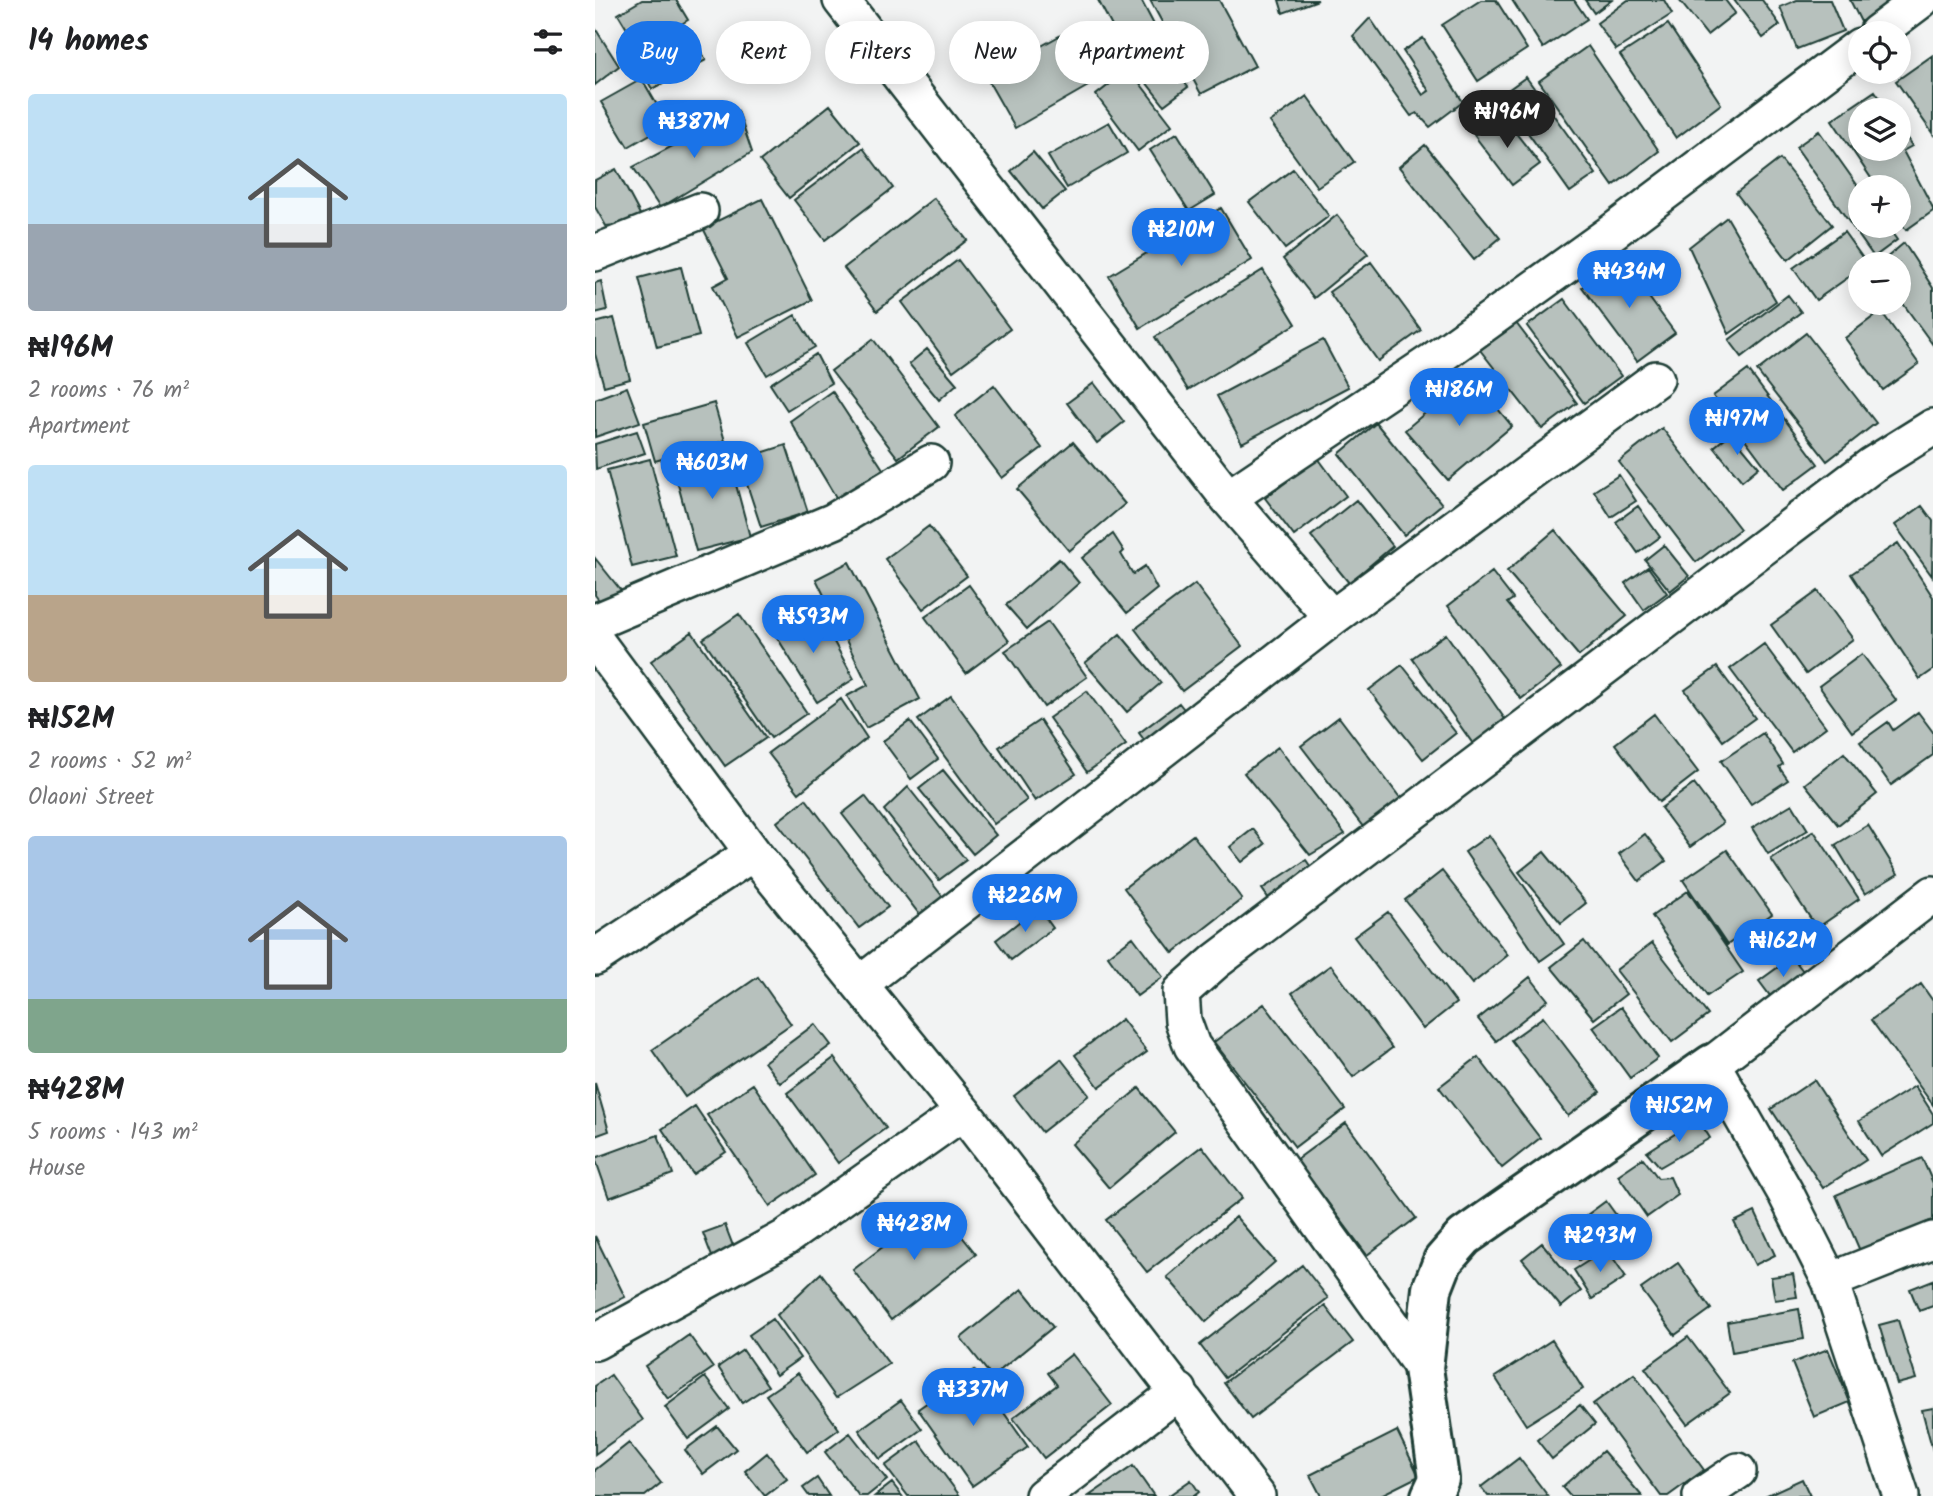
<!DOCTYPE html>
<meta charset="utf-8">
<style>
body{margin:0;font-family:Kalam,sans-serif;background:#f6f6f6;color:#202124;height:100vh;display:flex;flex-direction:column;font-size:26px;white-space:nowrap}
*{box-sizing:border-box;margin:0}
p{font-size:23px;color:#757577}
.icon{flex:none;width:38px;height:38px;fill:none;stroke:currentColor;stroke-width:2;stroke-linecap:round;stroke-linejoin:round}
.map{position:relative;flex:1;overflow:hidden}
.side{display:flex;flex-direction:column;background:#fff;width:595px}
.side>*{flex:none}
.top-card{position:absolute;left:21px;top:21px;width:665px;height:63px;display:flex;gap:14px}
.tools{position:absolute;left:1253px;top:21px;display:grid;gap:14px}
.tools a{display:grid;place-items:center;width:63px;height:63px;border-radius:50%;background:#fff;box-shadow:0 4px 18px #0003;font-size:35px}
.price{position:absolute;translate:-50% -60px;padding:0 16px;border-radius:24px;background:#1a73e8;color:#fff;font-size:23px;line-height:46px;filter:drop-shadow(0 2px 4px #0008)}
.price::after{content:'';position:absolute;left:50%;top:42px;width:21px;height:16px;margin-left:-10px;background:inherit;clip-path:polygon(0 0,100% 0,50% 100%)}
.price.on{background:#222;color:#fff}
ul{padding:0;list-style:none}
li{display:grid;align-content:center;gap:14px;height:371px;padding:0 28px}
li span{display:grid;place-items:center;height:217px;border-radius:7px;color:#555}
li>.icon{margin-inline-start:auto}
span .icon{width:126px;height:126px;fill:#fffc;stroke-width:1}
li b{font-size:30px}
h2{display:flex;justify-content:space-between;align-items:center;height:84px;padding:0 28px;font-size:30px}
.tag{padding:0 24px;border-radius:32px;background:#fff;box-shadow:0 4px 18px #0003;font-size:24px;line-height:63px}
.tag.on{background:#1a73e8;color:#fff}
main{display:flex;flex:1;min-height:0}
.map>svg:first-child{display:block}
.building{fill:#b7c1bd;stroke:#1f3d34;stroke-width:2}
.lines{fill:none;stroke-linecap:round;stroke-linejoin:round}
.minor-casing{stroke:#1f3d34;stroke-width:40}
.tertiary-casing{stroke:#1f3d34;stroke-width:44}
.minor{stroke:#fff;stroke-width:35}
.tertiary{stroke:#fff;stroke-width:38}
</style>
<main>
<section class="side">
<h2>14 homes<svg class="icon" aria-label="filters" viewBox="0 0 24 24"><path d="M4 7h16M4 17h16"/><circle cx="9" cy="7" r="2"/><circle cx="15" cy="17" r="2"/></svg></h2>
<ul>
<li><span style="background:linear-gradient(#bfe0f5 60%,#9aa5b1 0)"><svg class="icon" aria-label="home" viewBox="0 0 24 24"><path d="M3 11l9-7 9 7M6 9v11h12V9"/></svg></span><div><b>₦196M</b><p>2 rooms · 76 m²</p><p>Apartment</p></div></li>
<li><span style="background:linear-gradient(#bfe0f5 60%,#b9a48a 0)"><svg class="icon" aria-label="home" viewBox="0 0 24 24"><path d="M3 11l9-7 9 7M6 9v11h12V9"/></svg></span><div><b>₦152M</b><p>2 rooms · 52 m²</p><p>Olaoni Street</p></div></li>
<li><span style="background:linear-gradient(#a9c7e8 75%,#7fa58c 0)"><svg class="icon" aria-label="home" viewBox="0 0 24 24"><path d="M3 11l9-7 9 7M6 9v11h12V9"/></svg></span><div><b>₦428M</b><p>5 rooms · 143 m²</p><p>House</p></div></li>
</ul>
</section>
<div class="map">
<svg width="1338" height="1496" viewBox="0 0 1338 1496">
<rect width="100%" height="100%" fill="#f2f3f3"/>
<filter id="ink" filterUnits="userSpaceOnUse"><feTurbulence type="fractalNoise" baseFrequency=".0143" numOctaves="2"/><feDisplacementMap in="SourceGraphic" scale="14" xChannelSelector="R" yChannelSelector="G"/><feConvolveMatrix kernelMatrix="1 2 1 2 8 2 1 2 1" color-interpolation-filters="sRGB"/></filter>
<g filter="url(#ink)">
<path class="building" d="M47 0H81L93 20 44 49 23 14Z
M503 0H546L565 36 531 53Z
M555 0H624L660 66 606 94Z
M684 0H723L688 13Z
M886 0H901L932 49 883 81 847 25Z
M917 0H979L992 19 948 48Z
M990 0H1017L999 13Z
M1033 0H1069L1077 14 1021 50 1002 23Z
M1084 0H1130L1140 13 1112 35Z
M1139 0H1167L1185 25 1168 38Z
M1202 0H1235L1248 31 1202 49 1185 7Z
M1255 0H1307L1266 22Z
M775 18 828 95 834 91 808 51 828 38 868 102 835 127 822 113 816 116 758 36Z
M1073 24 1126 104 1081 138 1025 55Z
M0 28 24 66 0 85Z
M97 35 111 60 57 89 43 64Z
M466 35 495 85 420 128 391 77Z
M993 46 1064 151 1018 186 944 81Z
M567 53 593 87 569 105 543 72Z
M1338 55V134L1301 81Z
M534 69 577 125 543 151 501 95Z
M931 77 1001 174 975 192 906 95Z
M47 79 73 124 33 147 6 102Z
M1280 91 1293 110H1265V149H1304V126L1317 146 1308 151 1338 208V211L1311 230 1304 220V187H1282L1237 120Z
M712 96 759 162 722 187 675 122Z
M235 105 265 142 194 198 165 161Z
M143 111 157 152 65 208 38 167Z
M906 114 945 164 917 185 879 135Z
M514 122 532 153 472 188 453 156Z
M1224 131 1265 189V226H1292L1302 240 1279 257 1201 147Z
M582 133 620 195 594 211 555 150Z
M830 145 905 238 879 260 804 167Z
M268 148 298 188 230 240 199 200Z
M438 152 470 191 447 209 416 171Z
M1185 159 1237 225 1193 260 1141 193Z
M21 169 49 222 11 226 0 207V180Z
M698 169 734 216 690 249 654 202Z
M339 198 372 240 282 311 249 268Z
M167 199 217 300 143 337 118 286 133 278 108 228Z
M626 208 657 260 545 328 514 276Z
M742 215 773 254 719 298 688 259Z
M1132 217 1181 301 1134 334 1094 247Z
M1249 232 1272 264H1265V269L1221 300 1198 268Z
M1309 243 1338 288V345L1304 298V264H1284Z
M1026 259 1080 333 1042 361 987 287Z
M363 260 415 329 358 371 307 302Z
M776 262 826 330 783 361 734 292Z
M86 267 104 336 62 347 44 278Z
M668 270 701 324 593 390 560 337Z
M6 281 12 310 0 313V283Z
M1193 295 1206 312 1147 357 1134 340Z
M969 299 1026 376 989 403 932 326Z
M1286 311 1324 364 1288 390 1250 338Z
M200 315 220 347 172 375 153 343Z
M19 318 35 379 9 386 0 354V323Z
M921 323 982 403 947 429 885 350Z
M1211 333 1281 423 1232 461 1162 371Z
M278 339 344 427 303 458 236 371Z
M728 340 753 387 647 443 622 396Z
M332 349 362 384 344 400 314 364Z
M221 354 236 383 192 410 175 384Z
M1153 370 1223 464 1188 490 1118 396Z
M875 375 917 426 853 480 810 430Z
M499 383 529 422 502 443 472 403Z
M399 385 447 448 407 478 360 416Z
M32 387 45 422 0 437V399Z
M237 391 288 469 242 499 195 421Z
M119 403 130 441 60 461 49 423Z
M781 423 847 504 809 535 744 454Z
M1067 428 1145 529 1101 562 1024 462Z
M42 431 50 453 1 469 0 444Z
M1136 433 1164 467 1147 481 1119 447Z
M478 442 530 504 474 551 422 489Z
M191 445 213 512 166 527 144 460Z
M132 451 155 537 101 551 78 466Z
M723 458 751 496 699 536 670 498Z
M55 459 81 556 37 567 12 470Z
M1024 475 1041 501 1016 517 999 491Z
M761 500 798 546 754 583 716 536Z
M1043 506 1065 537 1043 553 1021 522Z
M1327 506 1338 521 1337 576 1300 525Z
M334 526 372 576 328 609 290 559Z
M960 530 1032 616 984 656 912 571Z
M518 534 529 551 526 554 538 574 550 566 562 589 532 613 487 558Z
M1303 543 1338 597V670L1325 679 1256 574Z
M1069 545 1094 576 1075 591 1050 560Z
M0 558 28 593 10 608 0 595Z
M464 559 484 583 432 629 411 605Z
M254 562 325 699 271 728 252 696 273 685 221 579Z
M1053 567 1072 593 1049 610 1030 583Z
M897 572 918 599 912 603 966 668 926 699 853 606Z
M600 584 647 646 587 691 540 629Z
M374 585 414 641 371 673 330 617Z
M1223 591 1258 639 1211 674 1176 625Z
M188 610 200 630 225 616 259 679 222 702 172 621Z
M144 614 212 713 176 738 108 639Z
M453 622 492 677 449 707 410 651Z
M97 632 171 738 130 766 56 661Z
M525 634 566 683 532 712 490 663Z
M851 634 914 725 881 748 817 658Z
M1169 644 1231 727 1197 752 1135 669Z
M1267 654 1301 700 1257 732 1224 686Z
M807 665 861 733 828 759 774 690Z
M1122 667 1160 718 1128 741 1090 690Z
M492 691 531 745 492 772 454 718Z
M356 696 432 800 399 824 323 720Z
M246 699 272 738 204 793 173 753Z
M584 703 596 718 556 749 544 733Z
M1323 712 1338 732V755L1296 785 1265 742 1293 722 1298 730Z
M1059 714 1103 772 1064 802 1020 744Z
M744 717 806 799 769 828 706 746Z
M445 720 481 774 440 801 404 747Z
M315 721 343 759 316 779 288 741Z
M1168 733 1188 764 1184 767 1193 780 1156 804 1126 761Z
M683 747 750 834 715 855 649 773Z
M1249 753 1282 794 1243 825 1210 784Z
M348 770 401 835 378 854 324 789Z
M1099 784 1128 823 1095 847 1066 808Z
M313 787 371 860 344 880 289 810Z
M270 796 351 901 328 919 247 814Z
M211 799 293 907 264 928 182 822Z
M1197 804 1213 830 1173 854 1157 828Z
M1273 825 1303 874 1270 894 1240 845Z
M658 829 670 844 647 862 635 847Z
M1219 831 1264 899 1222 928 1176 859Z
M1050 834 1071 861 1044 881 1024 854Z
M598 835 647 899 578 953 529 888Z
M894 835 969 944 945 961 870 852Z
M1132 850 1177 914 1132 945 1088 880Z
M949 852 991 903 966 923 924 872Z
M711 860 722 876 679 906 667 889Z
M847 871 913 955 877 984 810 900Z
M1093 891 1148 972 1112 996 1057 916Z
M443 907 458 928 416 960 401 940Z
M793 912 861 1003 828 1029 759 937Z
M538 937 568 977 542 996 513 956Z
M989 941 1031 994 999 1019 956 967Z
M1057 943 1113 1015 1077 1042 1021 970Z
M1197 957 1212 976 1179 1001 1164 981Z
M736 965 797 1048 758 1077 697 993Z
M163 977 196 1024 90 1097 57 1050Z
M935 977 953 1000 901 1041 883 1019Z
M1326 984 1338 1001V1105L1276 1020Z
M669 1004 750 1109 700 1147 619 1042Z
M1026 1007 1063 1058 1035 1078 998 1027Z
M948 1017 1005 1092 973 1116 916 1040Z
M527 1019 552 1052 504 1087 480 1055Z
M220 1024 236 1045 185 1083 169 1062Z
M883 1057 945 1138 907 1168 844 1087Z
M239 1058 291 1128 243 1163 192 1093Z
M466 1059 494 1095 447 1132 419 1096Z
M1219 1080 1271 1160 1228 1188 1176 1109Z
M0 1083 14 1131 0 1136Z
M158 1084 220 1175 175 1206 112 1115Z
M1320 1086 1338 1114V1123L1286 1156 1264 1121Z
M544 1088 580 1132 514 1188 477 1144Z
M100 1106 131 1152 98 1174 67 1129Z
M1103 1119 1115 1138 1065 1167 1052 1152Z
M751 1123 821 1218 772 1255 701 1160Z
M63 1135 78 1174 14 1198 0 1158Z
M607 1146 647 1198 552 1272 511 1220Z
M1048 1158 1063 1178 1075 1177 1083 1195 1052 1217 1023 1175Z
M1327 1158 1338 1183V1220L1265 1251 1241 1195Z
M1011 1201 1029 1226 984 1260 965 1235Z
M342 1205 381 1254 296 1320 258 1270Z
M1160 1212 1180 1255 1160 1265 1139 1222Z
M641 1217 680 1262 611 1322 572 1277Z
M130 1225 143 1259 121 1267 108 1233Z
M0 1236 30 1297 0 1312Z
M947 1243 986 1291 966 1307 927 1259Z
M1012 1249 1031 1277 997 1299 979 1270Z
M1083 1263 1116 1309 1080 1335 1046 1289Z
M707 1265 733 1298 630 1378 605 1345Z
M226 1273 294 1364 241 1398 182 1315Z
M1198 1274 1202 1297 1180 1300 1176 1277Z
M1338 1280V1306L1324 1311 1315 1289Z
M427 1289 458 1327 397 1377 366 1338Z
M730 1306 758 1342 656 1419 629 1383Z
M1204 1309 1209 1339 1137 1352 1132 1322Z
M177 1319 205 1358 181 1375 154 1335Z
M1303 1320 1321 1379 1302 1384 1284 1325Z
M94 1335 118 1368 73 1399 50 1366Z
M1093 1337 1135 1393 1092 1424 1050 1368Z
M957 1340 988 1389 931 1425 900 1377Z
M1233 1349 1255 1402 1219 1417 1197 1363Z
M148 1350 173 1386 147 1403 123 1367Z
M477 1354 517 1405 449 1458 418 1418 462 1385 453 1373Z
M379 1370 433 1447 377 1486 323 1409Z
M203 1373 244 1429 212 1452 171 1395Z
M1039 1374 1109 1470 1073 1496H1066L998 1404Z
M16 1375 48 1420 0 1454V1386Z
M110 1377 134 1409 93 1439 70 1407Z
M306 1400 327 1429 285 1459 264 1430Z
M985 1405 1000 1424 957 1459 942 1440Z
M1338 1408V1451L1327 1410Z
M122 1426 141 1449 108 1474 90 1450Z
M802 1431 824 1476 784 1496H726L715 1475Z
M255 1433 292 1480 272 1496H264L230 1452Z
M324 1441 365 1496H313L290 1466Z
M34 1443 66 1483 50 1496H0V1470Z
M1008 1451 1047 1496H975L967 1487Z
M172 1453 192 1479 170 1496 150 1471Z
M924 1458 953 1496H893L886 1487Z
M538 1466 559 1496H494Z
M222 1478 234 1496H214L208 1488Z
M1207 1479 1215 1496H1170Z
M596 1480 604 1492 599 1496H573Z
M297 1483 307 1496H280Z"/>
<g class="lines">
<defs>
<path id="minor" d="M246 0 633 498 737 618
M1282 33 1326 0
M0 253 105 211
M633 498 839 360 1016 233 1265 46
M0 622 239 521 336 463
M0 640 158 853 368 1112 662 1496
M0 957 158 853
M265 984 737 618 1061 379
M1235 1281 1338 1240
M0 1342 190 1238 368 1112
M828 1368 597 1046 588 1021 586 992 621 961 1277 465 1338 427
M448 1496 584 1391
M1106 1496 1143 1471
M1306 1496 1235 1281 1190 1192 1117 1064 1338 894"/>
<path id="tertiary" d="M836 1496 844 1479 828 1368 837 1289 848 1261 869 1237 1117 1064"/>
</defs>
<use href="#minor" class="minor-casing"/>
<use href="#tertiary" class="tertiary-casing"/>
<use href="#minor" class="minor"/>
<use href="#tertiary" class="tertiary"/>
</g>
</g>
</svg>
<div class="tools">
<a><svg class="icon" aria-label="locate" viewBox="0 0 24 24"><circle cx="12" cy="12" r="6"/><path d="M12 2v4M12 18v4M2 12h4M18 12h4"/></svg></a>
<a><svg class="icon" aria-label="layers" viewBox="0 0 24 24"><path d="M12 4l9 5-9 5-9-5zM3 14l9 5 9-5"/></svg></a>
<a>+</a>
<a>−</a>
</div>
<b class="price on" style="left:912px;top:150px">₦196M</b>
<b class="price" style="left:99px;top:160px">₦387M</b>
<b class="price" style="left:586px;top:268px">₦210M</b>
<b class="price" style="left:1034px;top:310px">₦434M</b>
<b class="price" style="left:864px;top:428px">₦186M</b>
<b class="price" style="left:1142px;top:457px">₦197M</b>
<b class="price" style="left:117px;top:501px">₦603M</b>
<b class="price" style="left:218px;top:655px">₦593M</b>
<b class="price" style="left:430px;top:934px">₦226M</b>
<b class="price" style="left:1188px;top:979px">₦162M</b>
<b class="price" style="left:1084px;top:1144px">₦152M</b>
<b class="price" style="left:319px;top:1262px">₦428M</b>
<b class="price" style="left:1005px;top:1274px">₦293M</b>
<b class="price" style="left:378px;top:1428px">₦337M</b>
<div class="top-card">
<a class="tag on">Buy</a>
<a class="tag">Rent</a>
<a class="tag">Filters</a>
<a class="tag">New</a>
<a class="tag">Apartment</a>
</div>
</div>
</main>
